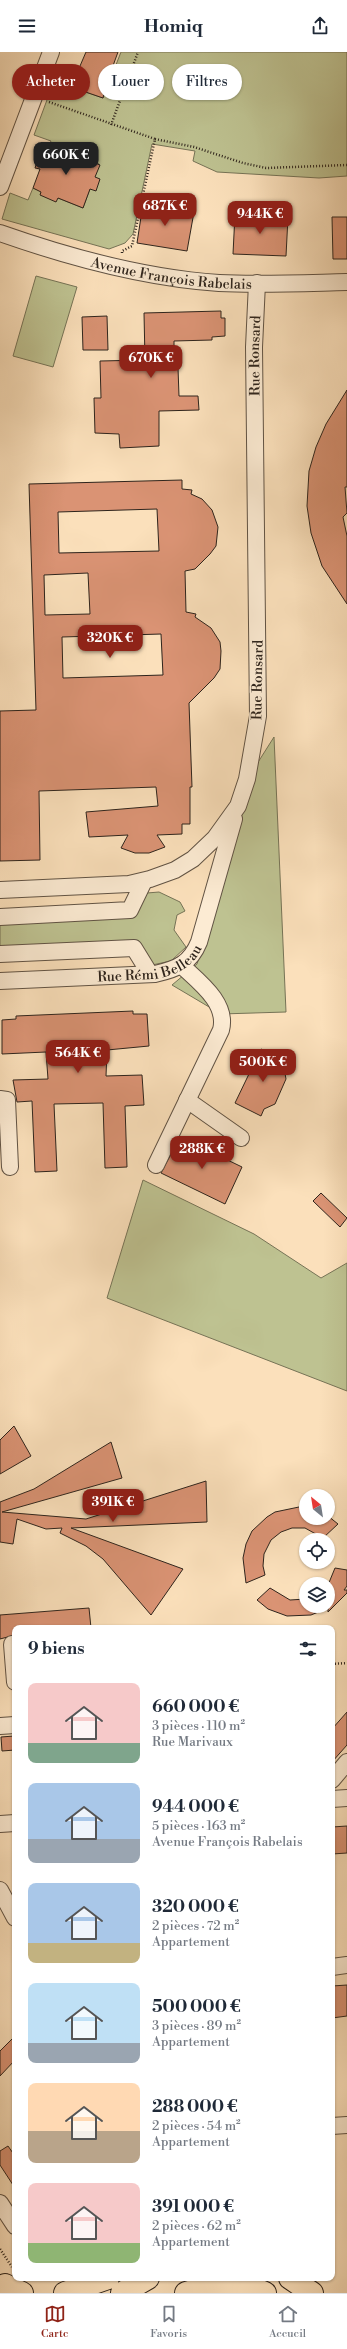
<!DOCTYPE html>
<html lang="fr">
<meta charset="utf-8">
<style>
body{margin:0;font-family:"Libre Bodoni",serif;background:#f6f6f7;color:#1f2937;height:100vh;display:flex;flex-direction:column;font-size:15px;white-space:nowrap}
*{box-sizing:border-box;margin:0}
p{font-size:13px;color:#747a83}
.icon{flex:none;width:22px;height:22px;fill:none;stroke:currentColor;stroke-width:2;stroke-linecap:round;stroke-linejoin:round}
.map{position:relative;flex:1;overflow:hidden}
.drawer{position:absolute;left:12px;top:1573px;width:323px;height:656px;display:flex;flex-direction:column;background:#fff;border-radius:8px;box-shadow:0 1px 3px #0004}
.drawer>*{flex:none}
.hud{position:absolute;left:12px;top:12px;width:323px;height:36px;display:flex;gap:8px}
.needle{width:26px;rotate:330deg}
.buttons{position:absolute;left:299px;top:1437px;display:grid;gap:8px}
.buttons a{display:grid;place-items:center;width:36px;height:36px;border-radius:50%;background:#fff;box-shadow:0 1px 3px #0004;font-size:20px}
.price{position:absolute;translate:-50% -34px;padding:0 9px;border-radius:8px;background:#8f2418;color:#fff;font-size:13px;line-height:26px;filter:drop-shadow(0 1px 2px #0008)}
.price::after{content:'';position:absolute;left:50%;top:24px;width:12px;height:9px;margin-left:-6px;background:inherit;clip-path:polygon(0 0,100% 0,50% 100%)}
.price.on{background:#222;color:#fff}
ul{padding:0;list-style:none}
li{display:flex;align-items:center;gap:12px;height:100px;padding:0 16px}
li span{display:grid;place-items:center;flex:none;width:112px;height:80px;border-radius:8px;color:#555}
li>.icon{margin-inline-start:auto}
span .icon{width:48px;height:48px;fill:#fffc;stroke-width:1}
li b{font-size:17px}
h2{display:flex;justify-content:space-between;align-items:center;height:48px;padding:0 16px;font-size:17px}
.pill{padding:0 14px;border-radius:18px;background:#fff;box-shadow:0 1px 3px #0004;font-size:14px;line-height:36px}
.pill.on{background:#8f2418;color:#fff}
header{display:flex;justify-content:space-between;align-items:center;height:52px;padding:0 16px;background:#fff;font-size:18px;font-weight:700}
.dock{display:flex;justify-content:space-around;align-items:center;height:56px;border-top:1px solid #e0e1e3;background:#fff;font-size:11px;color:#747a83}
.dock a{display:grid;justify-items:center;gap:2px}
.dock .on{color:#8f2418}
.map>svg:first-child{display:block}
.green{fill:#bec291;stroke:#767356}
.building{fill:#da9374;stroke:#2e241c;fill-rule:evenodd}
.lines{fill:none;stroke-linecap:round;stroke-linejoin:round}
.minor-casing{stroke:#615344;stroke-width:18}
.highway-casing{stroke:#2e241c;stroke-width:24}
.path{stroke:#2e241c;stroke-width:2.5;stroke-dasharray:1 2;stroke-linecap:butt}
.minor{stroke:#fcebd3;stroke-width:16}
.highway{stroke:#fbe0bb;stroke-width:22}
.labels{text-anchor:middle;stroke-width:3;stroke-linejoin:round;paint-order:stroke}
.street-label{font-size:14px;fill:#2e241c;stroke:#fcebd3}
</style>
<header><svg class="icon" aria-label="menu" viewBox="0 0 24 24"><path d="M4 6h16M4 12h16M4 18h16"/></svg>Homiq<svg class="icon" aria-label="share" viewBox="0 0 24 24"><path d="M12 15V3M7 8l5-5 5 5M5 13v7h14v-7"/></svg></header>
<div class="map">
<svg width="347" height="2241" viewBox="0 0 347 2241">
<rect width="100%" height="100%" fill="#fbe0bb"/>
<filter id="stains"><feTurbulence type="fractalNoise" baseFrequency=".005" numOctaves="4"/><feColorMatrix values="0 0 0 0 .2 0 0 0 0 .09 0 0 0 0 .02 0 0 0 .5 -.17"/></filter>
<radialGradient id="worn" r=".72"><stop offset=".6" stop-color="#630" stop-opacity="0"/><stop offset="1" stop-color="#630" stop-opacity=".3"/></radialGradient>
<path class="green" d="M121 0H347V124L319 126 217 120 193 109 195 99 152 92 133 182 125 191 109 197 2 167 10 141 28 148 33 136 83 156 99 112 75 103 76 100 64 95 63 98 49 93 51 89 34 83 54 29 103 46Z
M36 224 77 235 53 315 13 304Z
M274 685 286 960 221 962 172 933 197 912 255 715Z
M159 840 180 850 185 859 177 863 174 878 186 895 171 909 152 913 138 890 0 897V870L136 863 147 841Z
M143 1128 254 1182 321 1226 347 1211V1339L107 1246Z"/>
<path class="building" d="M86 0H118L106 33 103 46 71 35Z
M49 93 63 98 64 95 76 100 75 103 100 113 95 125 100 127 96 139 90 137 83 156 58 146 56 150 40 143 41 140 33 136 40 117 35 116 39 104 44 106Z
M143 152 194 160 187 199 137 191Z
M235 162 288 165 286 204 233 202Z
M332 165H347V207H333Z
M221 259V266H225V284L212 285V288L174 289V317L178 316 179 344H198L199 358 159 359V394L120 396 119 382 95 381 94 346H101L100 309 145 308 144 261Z
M107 264 108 298H83L82 265Z
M347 338V435H345L347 461 343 465 347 484V552L322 514 311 481 307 454 309 419 316 395 326 372Z
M182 428V437L192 438 191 442 202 447 212 458 218 475 216 494 210 502 195 517 185 519 186 560 196 562 195 565 211 576 220 590 221 599 220 617 214 626 189 651 192 735H190V772H182V782L157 783 165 795 149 801H135L121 796 128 783 89 785 86 760 158 754 156 735 39 739 40 808 0 809V659L36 658 29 432ZM157 457 159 499 59 501 58 460ZM88 521 90 562 45 563 44 523ZM161 582 163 623 63 626 62 585Z
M133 959V962H147L149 994 107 998 106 1024 142 1023 144 1053 125 1054 127 1115 105 1116 103 1051 54 1052 57 1119 35 1120 32 1049 17 1050 13 1028 48 1027 46 1000 2 1002V968L16 967V964Z
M261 997 287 1009 284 1016 286 1027 275 1052 264 1057 261 1064 235 1051Z
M180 1085 242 1115 225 1152 161 1121Z
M321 1141 347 1166 340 1175 313 1149Z
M14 1374 31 1404 0 1422V1388Z
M111 1390 122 1426 2 1460 86 1467 206 1429 207 1470 71 1476 183 1517 151 1563 103 1507 86 1494 60 1481 62 1476 46 1477 17 1467 13 1492 0 1490V1450L34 1437Z
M299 1455 306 1456V1466H328V1464L338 1472 323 1486 305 1476H292L281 1480 271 1488 264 1502 263 1514 265 1523 246 1531 243 1506 246 1492 252 1479 267 1465 275 1460Z
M335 1516 347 1518V1534L344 1538H347V1541L328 1560V1556L311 1563 287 1564 268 1557 257 1548 270 1536 290 1548 306 1547V1554H328V1533Z
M89 1556 91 1576H15V1583L0 1587V1563Z
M347 1660V1693L332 1710V1677Z
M14 1684 15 1698 2 1699 1 1685Z
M347 1774V1801L332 1802V1775Z
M347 1933V1964L332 1966V1934Z
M15 1984V2008L0 2024V1999Z
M8 2094 15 2104V2136L0 2113V2099Z"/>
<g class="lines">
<defs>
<g id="minor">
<path d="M0 135 51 0"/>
<path id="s1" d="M0 181C71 206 144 226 219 231 261 233 305 231 347 230"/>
<path id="s2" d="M0 838 129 832 150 827 175 818 193 807 215 786 238 754 247 727 258 664 254 295 257 231"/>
<path d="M0 865 130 858 144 829"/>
<path d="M0 902 134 896 150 922"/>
<path id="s3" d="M0 929 155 922C177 917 190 912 199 890L234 767"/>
<path d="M0 1047 7 1048 10 1115"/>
<path d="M187 1048 241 1086"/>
<path d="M156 1113 221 978C228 951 199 930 181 913"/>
<path d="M12 1592 15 1630"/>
<path d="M0 1674 15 1673"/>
<path d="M332 1728 347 1710"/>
<path d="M332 1747 347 1746"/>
<path d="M0 1772 15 1771"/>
<path d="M0 1838 15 1866"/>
<path d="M332 1915 347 1913"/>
<path d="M332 2074 347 2073"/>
<path d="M0 2151 15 2174"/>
</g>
<path id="highway" d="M290 2226 312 2241
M5 2233 22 2241
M65 2241 108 2226
M122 2241 148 2226
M186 2241C210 2232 241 2229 265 2241"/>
</defs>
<use href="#minor" class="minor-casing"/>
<use href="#highway" class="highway-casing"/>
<path class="path" d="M49 50 155 87 132 194 122 199V202
M111 73 138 0
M155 87 194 95 243 111 266 116 347 113
M332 1612 347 1611
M0 2197 12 2215"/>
<use href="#minor" class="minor"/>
<use href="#highway" class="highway"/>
</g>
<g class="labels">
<g class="street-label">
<text dy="5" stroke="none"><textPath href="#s1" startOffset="177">Avenue François Rabelais</textPath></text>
<text dy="5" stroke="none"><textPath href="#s2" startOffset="721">Rue Ronsard</textPath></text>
<text transform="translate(257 628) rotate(-89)" y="5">Rue Ronsard</text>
<text dy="5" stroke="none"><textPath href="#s3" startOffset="153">Rue Rémi Belleau</textPath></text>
</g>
</g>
<rect width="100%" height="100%" filter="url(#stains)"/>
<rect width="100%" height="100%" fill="url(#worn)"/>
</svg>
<div class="buttons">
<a><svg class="needle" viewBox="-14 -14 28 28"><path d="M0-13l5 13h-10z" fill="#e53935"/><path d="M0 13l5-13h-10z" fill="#747a83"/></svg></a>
<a><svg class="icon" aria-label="locate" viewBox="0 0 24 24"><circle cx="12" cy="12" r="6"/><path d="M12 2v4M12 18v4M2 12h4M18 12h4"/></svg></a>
<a><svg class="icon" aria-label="layers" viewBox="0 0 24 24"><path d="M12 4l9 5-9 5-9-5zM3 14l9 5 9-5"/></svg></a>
</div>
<b class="price on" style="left:66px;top:124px">660K €</b>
<b class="price" style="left:165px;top:175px">687K €</b>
<b class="price" style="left:260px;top:183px">944K €</b>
<b class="price" style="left:151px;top:327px">670K €</b>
<b class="price" style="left:110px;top:607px">320K €</b>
<b class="price" style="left:78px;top:1022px">564K €</b>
<b class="price" style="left:263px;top:1031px">500K €</b>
<b class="price" style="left:202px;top:1118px">288K €</b>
<b class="price" style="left:113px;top:1471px">391K €</b>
<div class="hud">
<a class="pill on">Acheter</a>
<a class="pill">Louer</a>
<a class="pill">Filtres</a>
</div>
<section class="drawer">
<h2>9 biens<svg class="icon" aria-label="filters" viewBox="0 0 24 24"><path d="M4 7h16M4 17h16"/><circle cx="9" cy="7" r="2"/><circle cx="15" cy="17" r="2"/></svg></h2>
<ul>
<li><span style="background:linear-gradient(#f6c9c9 75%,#7fa58c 0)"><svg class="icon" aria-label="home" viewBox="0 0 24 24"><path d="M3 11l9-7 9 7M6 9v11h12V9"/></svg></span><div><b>660 000 €</b><p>3 pièces · 110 m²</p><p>Rue Marivaux</p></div></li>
<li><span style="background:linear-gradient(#a9c7e8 70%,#9aa5b1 0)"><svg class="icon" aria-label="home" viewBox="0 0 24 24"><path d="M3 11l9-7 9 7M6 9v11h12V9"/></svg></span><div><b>944 000 €</b><p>5 pièces · 163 m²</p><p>Avenue François Rabelais</p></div></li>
<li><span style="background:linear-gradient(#a9c7e8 75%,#c2b280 0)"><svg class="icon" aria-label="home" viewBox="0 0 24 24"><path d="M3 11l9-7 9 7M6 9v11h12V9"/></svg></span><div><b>320 000 €</b><p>2 pièces · 72 m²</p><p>Appartement</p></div></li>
<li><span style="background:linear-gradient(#bfe0f5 75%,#9aa5b1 0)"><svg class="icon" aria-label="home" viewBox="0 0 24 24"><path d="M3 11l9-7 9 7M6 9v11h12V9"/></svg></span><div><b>500 000 €</b><p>3 pièces · 89 m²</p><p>Appartement</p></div></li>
<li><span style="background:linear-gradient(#ffd9b3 60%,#b9a48a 0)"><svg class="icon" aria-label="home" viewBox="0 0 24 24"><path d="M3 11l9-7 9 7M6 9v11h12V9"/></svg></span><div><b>288 000 €</b><p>2 pièces · 54 m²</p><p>Appartement</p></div></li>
<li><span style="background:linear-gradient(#f6c9c9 75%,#8fb573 0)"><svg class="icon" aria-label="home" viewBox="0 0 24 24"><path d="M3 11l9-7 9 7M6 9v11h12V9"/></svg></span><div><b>391 000 €</b><p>2 pièces · 62 m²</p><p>Appartement</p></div></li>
</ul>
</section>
</div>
<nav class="dock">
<a class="on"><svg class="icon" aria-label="map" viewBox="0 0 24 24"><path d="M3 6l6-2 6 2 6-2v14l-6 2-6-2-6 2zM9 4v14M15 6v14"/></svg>Carte</a>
<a><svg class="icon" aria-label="saved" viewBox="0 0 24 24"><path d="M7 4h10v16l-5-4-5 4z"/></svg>Favoris</a>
<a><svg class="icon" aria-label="home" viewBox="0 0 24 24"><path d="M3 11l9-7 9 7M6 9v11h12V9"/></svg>Accueil</a>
</nav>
